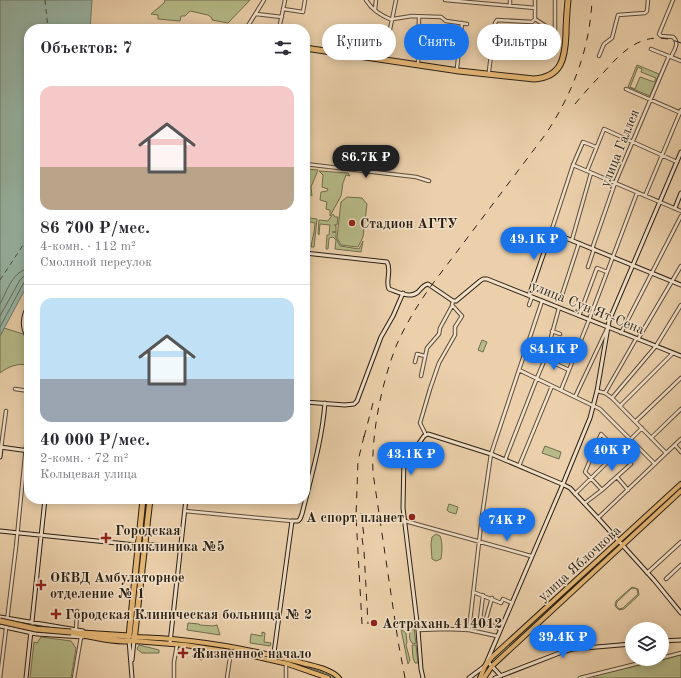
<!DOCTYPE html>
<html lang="ru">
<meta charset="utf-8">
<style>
body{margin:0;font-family:"Old Standard TT",serif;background:#f2f2f3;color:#2b2b33;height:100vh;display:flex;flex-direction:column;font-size:15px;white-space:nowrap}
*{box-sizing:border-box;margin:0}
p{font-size:13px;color:#7c7c81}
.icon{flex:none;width:22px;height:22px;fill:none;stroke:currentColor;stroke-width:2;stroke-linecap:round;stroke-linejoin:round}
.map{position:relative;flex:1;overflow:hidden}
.drawer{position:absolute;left:24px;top:24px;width:286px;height:480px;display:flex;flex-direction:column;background:#fff;border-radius:16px;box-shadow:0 2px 10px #0003}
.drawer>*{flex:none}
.guide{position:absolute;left:322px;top:24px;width:299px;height:36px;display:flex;gap:8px}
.buttons{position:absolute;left:625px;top:622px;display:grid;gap:8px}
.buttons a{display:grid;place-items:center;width:44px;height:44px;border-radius:50%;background:#fff;box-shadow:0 2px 10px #0003;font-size:20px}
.price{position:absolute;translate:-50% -34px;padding:0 9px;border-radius:14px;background:#1a73e8;color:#fff;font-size:13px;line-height:26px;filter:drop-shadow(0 1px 2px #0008)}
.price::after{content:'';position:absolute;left:50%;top:24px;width:12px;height:9px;margin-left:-6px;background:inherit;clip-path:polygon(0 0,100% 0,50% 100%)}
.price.current{background:#222;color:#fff}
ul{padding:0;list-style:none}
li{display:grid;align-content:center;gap:8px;height:212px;padding:0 16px}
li+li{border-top:1px solid #e1e1e2}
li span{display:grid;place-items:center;height:124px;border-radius:12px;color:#555}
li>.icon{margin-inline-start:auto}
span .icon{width:72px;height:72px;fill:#fffc;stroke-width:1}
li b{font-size:17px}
h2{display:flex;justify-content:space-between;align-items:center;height:48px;padding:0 16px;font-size:17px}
.tag{padding:0 14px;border-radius:18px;background:#fff;box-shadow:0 2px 10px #0003;font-size:14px;line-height:36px}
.tag.current{background:#1a73e8;color:#fff}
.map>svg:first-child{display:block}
.green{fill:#b6bb89;stroke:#706d4e;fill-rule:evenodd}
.water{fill:#98b7a7;stroke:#6c7a6c}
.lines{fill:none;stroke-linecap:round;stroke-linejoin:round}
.shore{stroke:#606b5d;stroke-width:1}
.ferry{stroke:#4a4d3f;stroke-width:1;stroke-dasharray:5 4;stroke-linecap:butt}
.street-casing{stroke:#5a4b39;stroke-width:4.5}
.secondary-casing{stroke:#291f13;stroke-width:5}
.primary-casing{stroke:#291f13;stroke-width:6}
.highway-casing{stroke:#291f13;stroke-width:7}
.street{stroke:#f2e0c8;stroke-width:2.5}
.secondary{stroke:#f2e0c8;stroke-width:3}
.primary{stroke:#e6b876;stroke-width:4}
.highway{stroke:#e6b876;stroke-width:5}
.rail{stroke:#291f13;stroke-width:1;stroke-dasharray:7 7;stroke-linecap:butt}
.highway-bridge-casing{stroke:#291f13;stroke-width:7;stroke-linecap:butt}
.highway-bridge{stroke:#e6b876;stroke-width:5}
.poi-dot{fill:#8f2418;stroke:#f2e0c8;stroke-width:1.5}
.labels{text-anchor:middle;stroke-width:3;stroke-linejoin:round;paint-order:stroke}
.street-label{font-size:14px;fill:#291f13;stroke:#f2e0c8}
.poi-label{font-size:14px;font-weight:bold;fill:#291f13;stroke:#f2e0c8;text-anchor:start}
</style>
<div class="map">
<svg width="681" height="678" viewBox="0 0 681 678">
<rect width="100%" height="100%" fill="#ebd0ab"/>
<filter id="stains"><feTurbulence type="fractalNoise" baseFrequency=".005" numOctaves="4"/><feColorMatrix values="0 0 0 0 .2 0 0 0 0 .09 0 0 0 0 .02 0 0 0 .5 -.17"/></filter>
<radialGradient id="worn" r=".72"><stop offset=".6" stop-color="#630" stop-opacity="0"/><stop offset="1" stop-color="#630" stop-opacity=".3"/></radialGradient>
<path class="green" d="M165 0H250L228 23 212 20V18L208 15 190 11 185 16H181L180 21 158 19V15L151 14 164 3Z
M637 65 659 74 650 96 628 87ZM638 67 642 69 641 72 656 78 654 82 640 77 635 89 630 87Z
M306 169 318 170 311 187 312 196 308 193 306 203 305 202Z
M319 171 348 173 350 176 346 175 343 183 341 196 330 216V210L326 209 327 202 320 200 321 192 327 191 328 189 322 187 323 175Z
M347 197 362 198 367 204 363 237 358 247 341 245 337 238 341 202Z
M333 214 335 217H338L337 225H334L336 226V232H332H336V238L340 246 359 249 363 241 361 252 335 249 336 240 333 237 329 238 328 249H326L327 235H329L330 225 320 224 319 235 318 234 319 220 328 221Z
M310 218 317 219 314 247H311C312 239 315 231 315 223L307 221Z
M4 328 23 334 29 342V365C18 363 9 366 0 373V336Z
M482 340 487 342 483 352 478 350Z
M545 446 561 452 559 459 542 453Z
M143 499H150L137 615H131Z
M449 504 458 507 456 514 449 512 447 510Z
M436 534 440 536C443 543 442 552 441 559L436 561 432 559 431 544 432 537Z
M632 587 638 589 639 595 624 609 619 610 615 606 616 601ZM632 588 637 589 638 594 623 608 619 609 616 605 617 602Z
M188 623 199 624 200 625 213 626 217 625 220 635 187 630Z
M412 627 414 628 416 643 413 644C408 639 409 633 412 627Z
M401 629 406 633 407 642 406 645 410 660 408 664Z
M262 632 265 633 264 642 271 643 270 646 250 643 251 634 262 636Z
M41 637 71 641 76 648 71 678H30L34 642 37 643Z
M139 645 159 650V653H142L137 649Z
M412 645H416L418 663H415L413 658Z
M681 655V678H595L591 676Z
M291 662 331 675 336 678H329L291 664Z"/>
<path class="water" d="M0 0H92L90 29H29V282L0 336Z"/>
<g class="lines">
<path class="shore" d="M0 304C7 291 13 270 29 269
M0 316 20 280 24 276 29 275
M0 327 23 284 25 281 29 280"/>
<path class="ferry" d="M45 0 48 29
M0 280 29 236"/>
<defs>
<path id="street" d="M366 0C372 10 382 16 392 20
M445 0 535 8
M510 5V0
M283 9 303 12 305 0
M375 10 376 0
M256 14 282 17
M393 19 412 16 441 17 446 21 467 24
M535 19 555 32V0
M246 29 264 0
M279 29 285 0
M651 49 681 61
M599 56 604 44 612 38 618 15 645 13 647 11 648 0
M671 57C674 50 680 43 673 37L661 36 659 34 673 0
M385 60V54L396 0
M418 64 419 17
M457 68 462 23
M489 71 495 23 497 20 532 22 535 19V0
M626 89 681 113
M305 164 416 177 429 181
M573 165 681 211
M587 171 604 129 677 162
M645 196 681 110
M551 232 573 165 583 142 596 147
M572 240 591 173
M592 249 615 183 669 56
M588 267 594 249
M562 295 579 243
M529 305 532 297
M579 316 597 268 607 272
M552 331 560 334
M621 333 681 216
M638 339 681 266
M545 359 569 370
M415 362 417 354 425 356
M519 370 600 409 655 464
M421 376 427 348 439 334 440 328 452 306
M15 389 29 391
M561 390 589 320 637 193
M597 391 605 393 612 398 666 453
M605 393 636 339
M575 397 607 329
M612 398 656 346 681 305
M620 406 673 353
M636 421 681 378
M601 434 631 464 602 490 585 472Z
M426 435 420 423 430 389 439 363 455 335V327L462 316 452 305 453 301
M651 438 681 409
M675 445 681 452
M1 448 6 411
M505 460 537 378 545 359 559 308
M519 466 552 386
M617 477 628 490
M575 494 642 428
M585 503 602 490
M185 511 292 521
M598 518 681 439
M405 521 531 556
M647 573 681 542
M666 579 681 565
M473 592 501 603 503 599 512 603
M483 595 480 620 500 629
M485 622 492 598
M76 630 77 611
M418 630 447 629 469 630 497 636
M469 630 482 516 491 454 542 301
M201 658 203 648
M662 658 681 653
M0 678 16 547 29 416
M74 678 81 637
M174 678V662L177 645
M227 678 231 651
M286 678V663
M580 678 656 659"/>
<path id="secondary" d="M675 208 681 193
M305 253 387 262C392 271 385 281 389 289 398 292 410 299 418 292 421 289 423 285 428 284L453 301H456L480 281 483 279H487L681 356
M529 296 551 232 681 285
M29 304C23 316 20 327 29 338
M305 402 345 405 354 404 357 401 381 337 393 316 403 293
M0 447 29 451
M0 457 1 448
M0 531 136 545 141 544 181 547
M0 617 83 631
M0 626 37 634 83 637
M129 640 132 678
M662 641 681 640
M170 643 186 499
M132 660 134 641
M273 660 292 521H298L300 519 302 514C311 477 322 441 325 403
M488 662 501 676
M26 678 45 499
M423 678 421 669 418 630 403 508 404 456 417 446 424 436 428 434 491 454 562 484 570 488 598 518 654 580 681 613
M469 678 485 666 563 484 590 418 597 391 609 321 681 152
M495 678 562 652 573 649 632 644"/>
<path id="primary" d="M133 637C189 638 246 648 299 662 312 666 330 668 339 678
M134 641 185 645 244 654 288 664 328 678
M480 678 485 666 492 657 681 484
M484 678 492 666 681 491"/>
<path id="highway" d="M305 48 459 71 534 79C562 77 565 58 566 34 566 23 567 11 568 0
M71 632C91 637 113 642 134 641L150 499
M82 633 129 636 143 499"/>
</defs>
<use href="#street" class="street-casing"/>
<use href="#secondary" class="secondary-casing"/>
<use href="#primary" class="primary-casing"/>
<use href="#highway" class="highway-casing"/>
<use href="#street" class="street"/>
<use href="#secondary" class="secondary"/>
<use href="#primary" class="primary"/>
<use href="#highway" class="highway"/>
<path class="rail" d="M575 104C584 93 594 82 604 72 626 47 646 29 681 43
M364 437 373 403
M361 513 364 536
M362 538 364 551 368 624
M362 624 356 516 358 461 365 432
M405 678 398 641 373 473C371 434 382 381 397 344 406 324 418 304 431 286L545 135C572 95 590 49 592 0"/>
<defs>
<path id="highway-bridge" d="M0 621 36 629 71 632"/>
</defs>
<use href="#highway-bridge" class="highway-bridge-casing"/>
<use href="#highway-bridge" class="highway-bridge"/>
</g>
<g class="poi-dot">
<circle cx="352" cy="223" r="4"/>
<circle cx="412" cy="517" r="4"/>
<path d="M104 532h4v4h4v4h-4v4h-4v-4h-4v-4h4z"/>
<path d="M39 579h4v4h4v4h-4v4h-4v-4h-4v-4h4z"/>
<path d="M54 608h4v4h4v4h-4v4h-4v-4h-4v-4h4z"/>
<circle cx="374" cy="623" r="4"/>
<path d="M181 647h4v4h4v4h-4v4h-4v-4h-4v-4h4z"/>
</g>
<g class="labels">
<g class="street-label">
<text transform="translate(619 148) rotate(-68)" y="5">улица Галлея</text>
<text transform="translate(588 307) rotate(22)" y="5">улица Сун Ят-Сена</text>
<text transform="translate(579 563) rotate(-42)" y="5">улица Яблочкова</text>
</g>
<g class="poi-label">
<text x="360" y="228">Стадион АГТУ</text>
<text x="404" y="522" text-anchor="end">А спорт планет</text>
<text x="115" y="535">Городская<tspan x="115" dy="16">поликлиника №5</tspan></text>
<text x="50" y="582">ОКВД Амбулаторное<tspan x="50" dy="16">отделение № 1</tspan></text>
<text x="65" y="619">Городская Клиническая больница № 2</text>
<text x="382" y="628">Астрахань 414012</text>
<text x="192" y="658">Жизненное начало</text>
</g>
</g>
<rect width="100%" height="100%" filter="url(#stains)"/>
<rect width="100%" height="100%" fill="url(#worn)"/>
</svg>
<div class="buttons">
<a><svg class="icon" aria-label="layers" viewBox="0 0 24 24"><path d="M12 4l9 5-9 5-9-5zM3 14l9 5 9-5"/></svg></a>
</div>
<b class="price current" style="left:366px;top:179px">86.7K ₽</b>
<b class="price" style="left:534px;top:261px">49.1K ₽</b>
<b class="price" style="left:554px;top:371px">84.1K ₽</b>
<b class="price" style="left:612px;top:472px">40K ₽</b>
<b class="price" style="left:411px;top:476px">43.1K ₽</b>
<b class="price" style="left:507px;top:542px">74K ₽</b>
<b class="price" style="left:563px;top:659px">39.4K ₽</b>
<div class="guide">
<a class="tag">Купить</a>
<a class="tag current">Снять</a>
<a class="tag">Фильтры</a>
</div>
<section class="drawer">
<h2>Объектов: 7<svg class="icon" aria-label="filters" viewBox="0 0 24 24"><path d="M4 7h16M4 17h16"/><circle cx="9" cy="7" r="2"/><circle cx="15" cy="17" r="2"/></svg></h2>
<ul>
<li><span style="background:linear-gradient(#f6c9c9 65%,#b9a48a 0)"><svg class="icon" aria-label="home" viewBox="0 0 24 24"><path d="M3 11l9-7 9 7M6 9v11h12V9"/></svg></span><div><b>86 700 ₽/мес.</b><p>4-комн. · 112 m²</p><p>Смоляной переулок</p></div></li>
<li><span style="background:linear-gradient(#bfe0f5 65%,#9aa5b1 0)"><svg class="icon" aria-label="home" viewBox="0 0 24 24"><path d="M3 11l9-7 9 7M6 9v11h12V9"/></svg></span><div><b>40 000 ₽/мес.</b><p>2-комн. · 72 m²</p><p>Кольцевая улица</p></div></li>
</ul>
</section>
</div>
